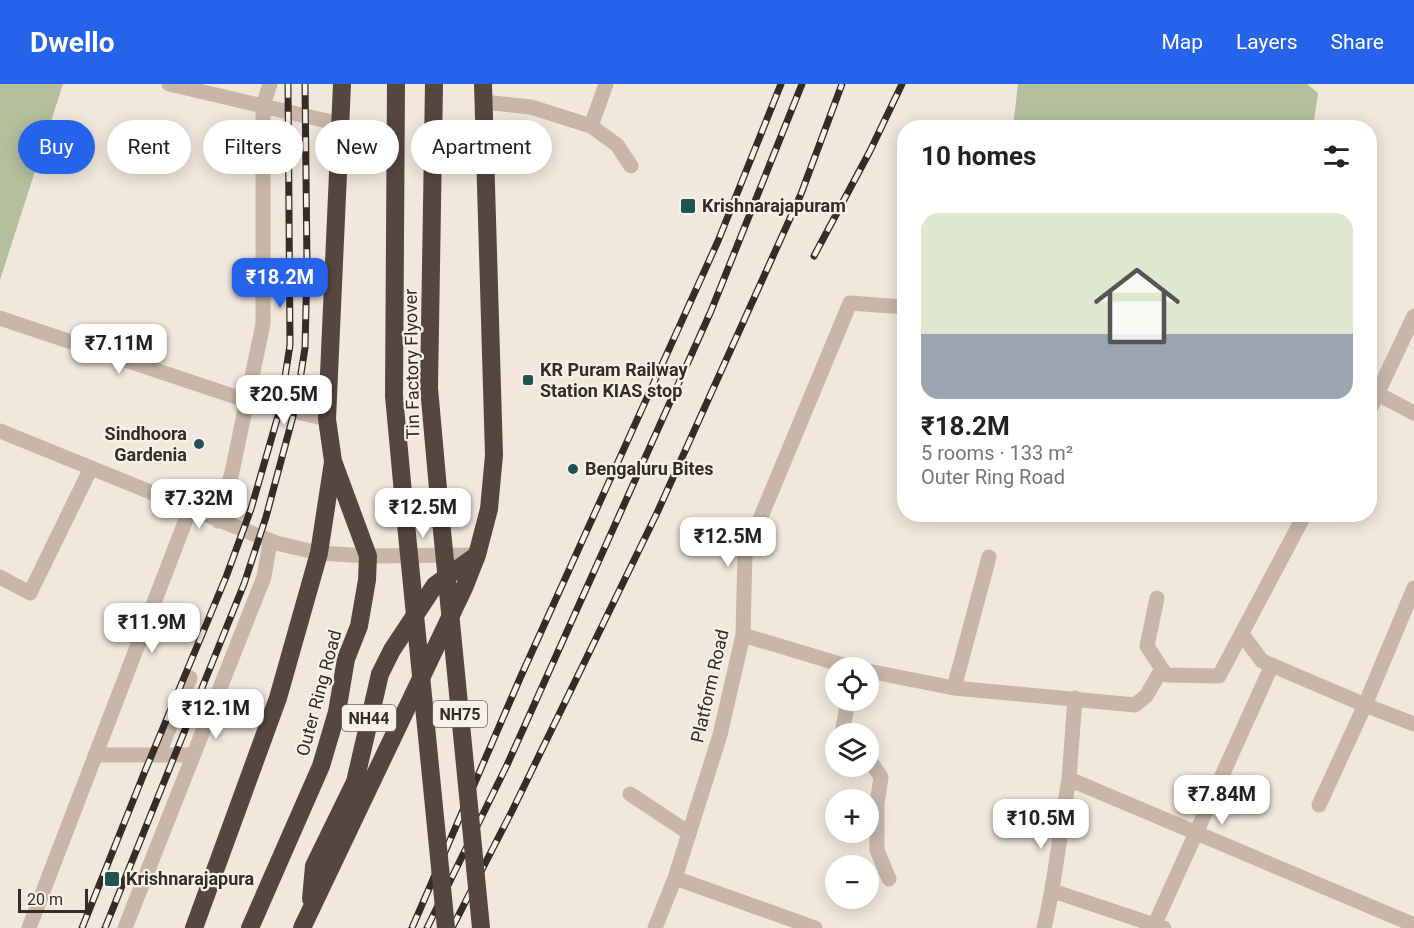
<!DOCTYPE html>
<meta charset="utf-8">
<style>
body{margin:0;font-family:Roboto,sans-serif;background:#f2f2f2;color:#222;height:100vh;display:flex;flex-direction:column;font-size:22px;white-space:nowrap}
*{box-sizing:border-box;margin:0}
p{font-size:20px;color:#767676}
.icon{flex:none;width:33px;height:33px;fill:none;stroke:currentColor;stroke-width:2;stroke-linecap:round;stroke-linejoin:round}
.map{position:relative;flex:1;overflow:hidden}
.side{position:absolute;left:897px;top:36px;width:480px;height:402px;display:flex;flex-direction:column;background:#fff;border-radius:24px;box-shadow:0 3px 15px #0003}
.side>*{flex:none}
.top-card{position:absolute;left:18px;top:36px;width:570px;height:54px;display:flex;gap:12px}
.fabs{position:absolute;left:825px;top:573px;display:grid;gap:12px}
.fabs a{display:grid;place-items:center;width:54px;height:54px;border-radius:50%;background:#fff;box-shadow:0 3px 15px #0003;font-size:30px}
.scale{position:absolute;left:18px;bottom:15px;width:70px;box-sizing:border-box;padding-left:6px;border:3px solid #352c28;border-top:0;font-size:16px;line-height:21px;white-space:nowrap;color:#352c28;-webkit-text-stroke:4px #f8f1e8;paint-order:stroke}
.price{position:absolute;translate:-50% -51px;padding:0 14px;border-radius:12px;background:#fff;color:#222;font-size:20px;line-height:39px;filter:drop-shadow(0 2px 3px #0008)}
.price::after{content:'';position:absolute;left:50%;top:36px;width:18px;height:14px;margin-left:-9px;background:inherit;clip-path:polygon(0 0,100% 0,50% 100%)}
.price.selected{background:#2563eb;color:#fff}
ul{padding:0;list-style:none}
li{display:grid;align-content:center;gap:12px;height:318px;padding:0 24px}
li span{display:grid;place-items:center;height:186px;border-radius:18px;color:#555}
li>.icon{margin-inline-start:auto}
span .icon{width:108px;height:108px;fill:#fffc;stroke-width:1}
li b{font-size:26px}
h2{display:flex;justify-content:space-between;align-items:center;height:72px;padding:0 24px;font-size:26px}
.pill{padding:0 21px;border-radius:27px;background:#fff;box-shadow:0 3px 15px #0003;font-size:21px;line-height:54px}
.pill.selected{background:#2563eb;color:#fff}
header{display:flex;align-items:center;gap:36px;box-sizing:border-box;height:84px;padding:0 30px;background:#2563eb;color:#fff}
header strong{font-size:28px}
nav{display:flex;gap:33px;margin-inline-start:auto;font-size:21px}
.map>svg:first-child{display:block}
.green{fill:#b4bf9d}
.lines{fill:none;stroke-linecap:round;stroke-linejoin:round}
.minor{stroke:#c8b7a9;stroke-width:15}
.highway{stroke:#564640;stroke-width:18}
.rail-casing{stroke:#352c28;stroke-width:7}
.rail{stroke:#f8f1e8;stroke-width:4.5;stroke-dasharray:14;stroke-linecap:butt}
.highway-bridge{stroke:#564640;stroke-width:18}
.poi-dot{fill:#205255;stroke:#f8f1e8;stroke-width:2}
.labels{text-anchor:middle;stroke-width:4.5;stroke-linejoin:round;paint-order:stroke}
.shield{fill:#f8f1e8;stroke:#706762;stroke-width:1.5}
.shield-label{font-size:16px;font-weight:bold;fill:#352c28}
.poi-label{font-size:18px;font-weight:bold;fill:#352c28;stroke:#f8f1e8;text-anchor:start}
.street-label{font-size:18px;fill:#352c28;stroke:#f8f1e8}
</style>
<header>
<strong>Dwello</strong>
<nav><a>Map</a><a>Layers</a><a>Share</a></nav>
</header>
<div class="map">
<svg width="1414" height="844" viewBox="0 0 1414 844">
<rect width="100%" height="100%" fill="#f1e7dc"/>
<path class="green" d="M0 0H63L0 196Z
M1018 0H1307L1318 9 1313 43H1013Z"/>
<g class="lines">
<path class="minor" d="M169 0 340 40
M483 18 531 23 591 42 617 61 631 82
M591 42 606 0
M0 234 248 317 327 335
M1376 309 1414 329
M1370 325 1414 232
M0 347 276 459 319 469 368 472 477 471
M218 437 232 388 263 240V22L270 0
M0 493 30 509 91 384
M1157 514 1147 562 1162 585
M1242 550 1262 577 1365 621 1414 640
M743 551 853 584
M868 587 954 604 1135 621 1146 612 1162 585 1167 591 1219 592 1305 430
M954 604 989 473
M1075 614 1069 695 1414 841
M848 650 843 644 848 616
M95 671H192
M158 671 190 594
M868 674 881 693 877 720V766L889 795
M630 710 689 749
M1319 721 1365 621 1414 504
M675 794 815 844
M1053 807 1164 844
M29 844 190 425
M125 844 264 493 270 458
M655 844 675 794 720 651 743 551 745 471 850 219 904 223
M1044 844C1056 795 1060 745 1069 695
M1153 844 1272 581"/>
<path class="highway" d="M396 0 394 312 404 420
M434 0 429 304 439 416
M311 815 314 782 355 698 380 590 392 566 435 501 477 471
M194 844 278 614 319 469 333 378
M250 844 321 682 337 628 346 575 359 542 367 496 368 472 333 377 327 335 342 0
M302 844 464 504 477 471 489 425 494 371 483 0"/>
<defs>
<path id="rail" d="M814 172 870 67 902 0
M82 844 145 687 226 493 251 425 280 325 290 261 288 0
M105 844 244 500 266 433 296 321 305 264 307 181 305 0
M412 844 521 592 718 157 781 0
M427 844 507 681 711 227 802 0
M452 844 513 725 657 429 801 110 842 0"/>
</defs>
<use href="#rail" class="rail-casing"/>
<use href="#rail" class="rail"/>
<path class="highway-bridge" d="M439 416 481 844
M404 420 446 844"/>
</g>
<g class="poi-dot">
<rect x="680" y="114" width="16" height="16" rx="3"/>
<rect x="522" y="290" width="12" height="12" rx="3"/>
<circle cx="199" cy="360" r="6"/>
<circle cx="573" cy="385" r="6"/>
<rect x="104" y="787" width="16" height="16" rx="3"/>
</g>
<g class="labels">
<g class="shield">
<rect x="433" y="617" width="54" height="26" rx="4.5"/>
<rect x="342" y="621" width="54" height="26" rx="4.5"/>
</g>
<g class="shield-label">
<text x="460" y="636">NH75</text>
<text x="369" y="640">NH44</text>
</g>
<g class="poi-label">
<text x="702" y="128">Krishnarajapuram</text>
<text x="540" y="292">KR Puram Railway<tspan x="540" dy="21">Station KIAS stop</tspan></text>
<text x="187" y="356" text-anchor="end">Sindhoora<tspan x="187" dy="21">Gardenia</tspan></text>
<text x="585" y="391">Bengaluru Bites</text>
<text x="126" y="801">Krishnarajapura</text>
</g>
<g class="street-label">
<text transform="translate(412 280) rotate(-91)" y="6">Tin Factory Flyover</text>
<text transform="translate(710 602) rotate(-77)" y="6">Platform Road</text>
<text transform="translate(319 609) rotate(-75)" y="6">Outer Ring Road</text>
</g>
</g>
</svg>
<div class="fabs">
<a><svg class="icon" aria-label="locate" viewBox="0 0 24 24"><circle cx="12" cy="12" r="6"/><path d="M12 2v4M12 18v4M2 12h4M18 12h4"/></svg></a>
<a><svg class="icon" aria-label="layers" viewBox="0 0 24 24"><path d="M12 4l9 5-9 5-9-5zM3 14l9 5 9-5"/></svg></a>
<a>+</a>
<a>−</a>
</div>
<div class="scale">20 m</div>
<b class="price selected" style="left:280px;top:225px">₹18.2M</b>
<b class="price" style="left:119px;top:291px">₹7.11M</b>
<b class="price" style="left:284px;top:342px">₹20.5M</b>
<b class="price" style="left:199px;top:446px">₹7.32M</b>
<b class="price" style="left:423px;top:455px">₹12.5M</b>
<b class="price" style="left:728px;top:484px">₹12.5M</b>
<b class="price" style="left:152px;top:570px">₹11.9M</b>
<b class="price" style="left:216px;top:656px">₹12.1M</b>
<b class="price" style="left:1222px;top:742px">₹7.84M</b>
<b class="price" style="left:1041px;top:766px">₹10.5M</b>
<div class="top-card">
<a class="pill selected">Buy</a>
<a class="pill">Rent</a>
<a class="pill">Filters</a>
<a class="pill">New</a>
<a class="pill">Apartment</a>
</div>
<section class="side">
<h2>10 homes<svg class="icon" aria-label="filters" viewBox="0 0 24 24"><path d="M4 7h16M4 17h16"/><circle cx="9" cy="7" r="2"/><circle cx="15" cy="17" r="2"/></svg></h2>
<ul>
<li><span style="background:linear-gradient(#dfe7d0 65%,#9aa5b1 0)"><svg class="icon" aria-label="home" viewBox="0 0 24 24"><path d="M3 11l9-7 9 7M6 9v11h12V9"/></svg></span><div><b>₹18.2M</b><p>5 rooms · 133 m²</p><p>Outer Ring Road</p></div></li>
</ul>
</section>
</div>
